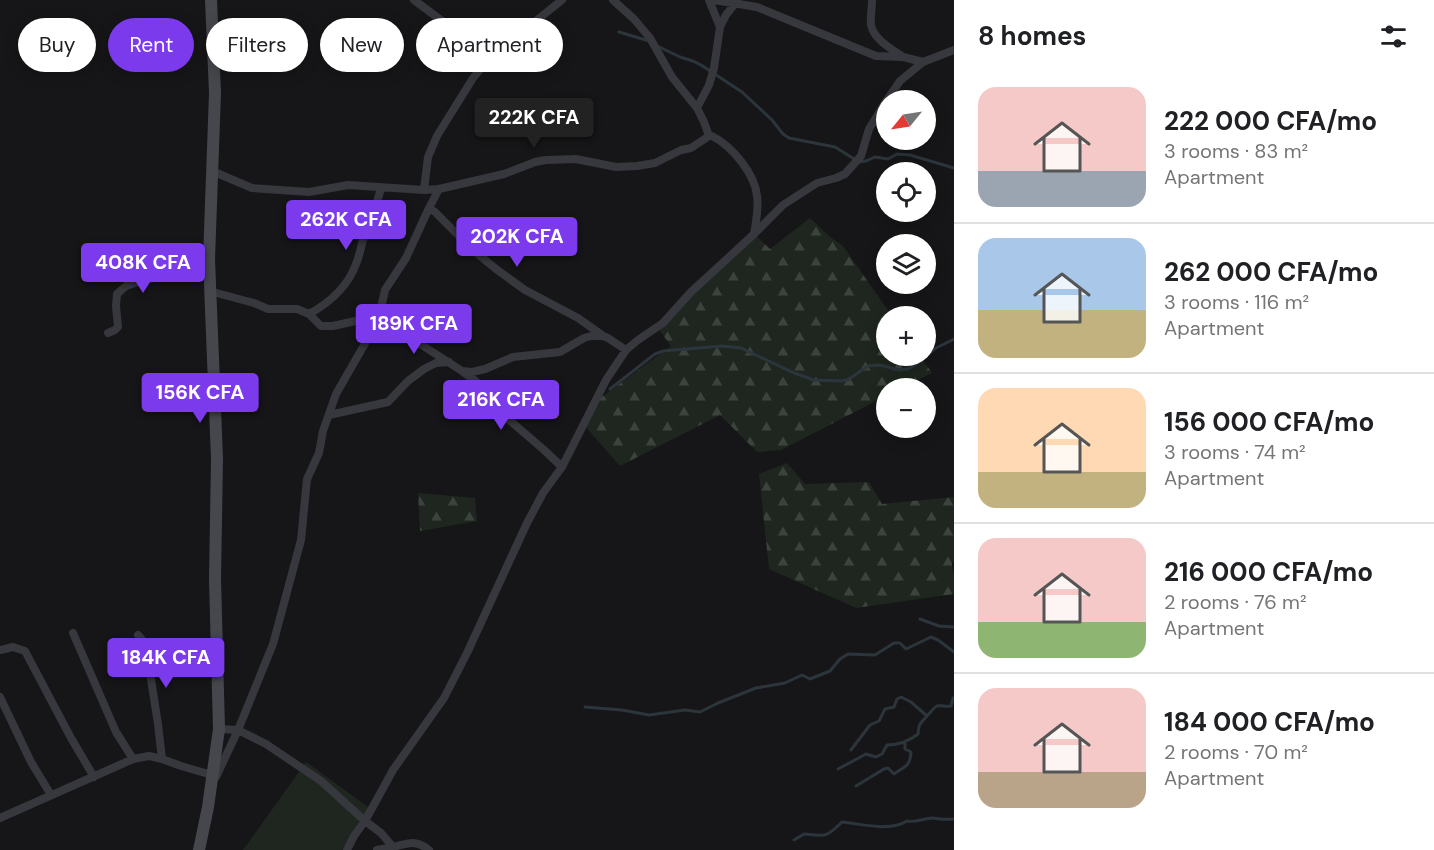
<!DOCTYPE html>
<meta charset="utf-8">
<style>
body{margin:0;font-family:"DM Sans",sans-serif;background:#f2f2f2;color:#202124;height:100vh;display:flex;flex-direction:column;font-size:22px;white-space:nowrap}
*{box-sizing:border-box;margin:0}
p{font-size:20px;color:#757577}
.icon{flex:none;width:33px;height:33px;fill:none;stroke:currentColor;stroke-width:2;stroke-linecap:round;stroke-linejoin:round}
.map{position:relative;flex:1;overflow:hidden}
.drawer{display:flex;flex-direction:column;background:#fff;width:480px}
.drawer>*{flex:none}
.top-card{position:absolute;left:18px;top:18px;width:570px;height:54px;display:flex;gap:12px}
.needle{width:39px;rotate:240deg}
.fabs{position:absolute;left:876px;top:90px;display:grid;gap:12px}
.fabs a{display:grid;place-items:center;width:60px;height:60px;border-radius:50%;background:#fff;box-shadow:0 3px 15px #0003;font-size:30px}
.price{position:absolute;translate:-50% -51px;padding:0 14px;border-radius:6px;background:#7c3aed;color:#fff;font-size:20px;line-height:39px;filter:drop-shadow(0 2px 3px #0008)}
.price::after{content:'';position:absolute;left:50%;top:36px;width:18px;height:14px;margin-left:-9px;background:inherit;clip-path:polygon(0 0,100% 0,50% 100%)}
.price.selected{background:#222;color:#fff}
ul{padding:0;list-style:none}
li{display:flex;align-items:center;gap:18px;height:150px;padding:0 24px}
li+li{border-top:2px solid #e0e0e0}
li span{display:grid;place-items:center;flex:none;width:168px;height:120px;border-radius:18px;color:#555}
li>.icon{margin-inline-start:auto}
span .icon{width:72px;height:72px;fill:#fffc;stroke-width:1}
li b{font-size:26px}
h2{display:flex;justify-content:space-between;align-items:center;height:72px;padding:0 24px;font-size:26px}
.pill{padding:0 21px;border-radius:27px;background:#fff;box-shadow:0 3px 15px #0003;font-size:21px;line-height:54px}
.pill.selected{background:#7c3aed;color:#fff}
main{display:flex;flex:1;min-height:0}
.map>svg:first-child{display:block}
.forest{fill:url(#forest-firs)}
.pitch{fill:#1e261f}
.lines{fill:none;stroke-linecap:round;stroke-linejoin:round}
.stream{stroke:#2c353c;stroke-width:3}
.street{stroke:#37383d;stroke-width:8}
.secondary{stroke:#45474d;stroke-width:12}
</style>
<main>
<div class="map">
<svg width="954" height="850" viewBox="0 0 954 850">
<defs>
<pattern id="forest-firs" width="22" height="20" patternUnits="userSpaceOnUse" patternTransform="scale(1.5)"><rect width="22" height="20" fill="#1e261f"/><path d="M5 1l3.5 6h-7zM16 11l3.5 6h-7z" fill="#3c433d"/></pattern>
</defs>
<rect width="100%" height="100%" fill="#161618"/>
<path class="forest" d="M810 218 830 237 843 246 892 316H886V356H920L932 373 902 388H886V396L781 450 757 452 720 415 620 466 584 425 599 399 671 346 657 327 753 233 770 249Z
M787 463 805 484 869 482 882 504 954 497V560L952 562V567L954 575V594L856 608 769 569 759 474Z
M418 493 475 498 477 521 420 531Z"/>
<path class="pitch" d="M306 762 371 809 342 850H243Z"/>
<g class="lines">
<path class="stream" d="M619 32 649 41
M657 46 680 57 693 61 701 65 742 92 772 120 783 134 789 138 835 147 859 162 866 161 875 157 888 159 897 154 910 155 954 168
M610 389 655 354 663 351 722 346 741 348 794 373 814 380 842 381 849 379 868 366 880 365 899 370 908 369 916 364 936 348 954 339
M920 619 939 626 954 627
M585 707 622 710 649 715 685 710 700 712 718 703 756 688 785 683 802 675 810 679 830 671 840 659 848 654 875 655 894 643H900L906 649 931 637 938 640 954 652
M851 750 870 725 879 721 885 709 894 707 897 699 901 697 911 702 927 716
M838 769 866 754 876 757 882 754 887 745C899 745 908 742 918 734 918 733 919 725 920 724 922 722 935 706 937 706 942 705 946 707 951 706L953 698H954
M856 786 884 769 888 768 894 774C905 766 910 767 911 752L905 749V742
M794 840 804 834C825 836 826 838 842 822 862 824 890 832 907 821 916 823 924 818 933 818 941 819 946 820 954 819"/>
<path class="street" d="M414 0 461 35 474 40 506 45
M613 0 634 19 650 38 672 77 697 108 704 122 709 136
M709 0 720 27
M714 0 757 7 876 56 903 57 923 62
M872 0C872 8 870 18 871 25 874 40 892 49 903 57
M887 100 900 81 923 62 954 50
M697 108 709 85 714 68 720 27 726 15 737 1
M212 171 252 188 309 192 348 185 424 190 439 189 504 174 535 162 546 160 576 159 616 167 637 166 655 163 681 150 691 148 709 136H712C732 146 755 174 757 196 759 208 756 222 754 234
M424 190 428 157 437 136 473 78 485 64 506 45 562 0
M429 208 435 212 473 250 496 269 525 290 578 318 602 335
M209 291 254 303 268 309H297L309 314 321 326H333L360 320 378 321 397 330 417 342 462 371 472 372 485 369 513 357 560 352 584 338 591 336H603L608 338 626 350
M309 314C329 303 348 286 356 264 360 255 361 245 364 237 370 220 377 205 381 188
M108 333 115 330 118 327 116 306 117 294 126 286 144 280 194 269 209 268
M462 371 478 383 508 419 543 449 562 467
M329 415 388 402 408 381 424 369 436 363 449 362
M73 633 116 732 133 759
M138 635C144 640 145 647 147 654L158 724 162 759
M0 650 13 647 25 651 71 738 94 777
M0 697 31 762 51 795
M219 729 238 730 266 744 321 781 365 821 381 833 393 847C408 843 416 839 429 850
M216 777 238 730 273 644 301 540 307 479 319 453 323 431 336 394 378 321 385 290 406 258 429 208 439 189
M0 818 133 759 149 756 162 759 181 766 212 775
M347 850 354 836 365 821 393 770 444 698 467 653 527 523 543 493 562 467 606 380 626 350 638 340 663 323 691 292 754 234 783 205 817 183 836 178 845 174 861 156 869 129 886 101
M377 850 393 847"/>
<path class="secondary" d="M199 850 208 807 219 729 215 579 217 459 209 259 215 93 211 0"/>
</g>
</svg>
<div class="fabs">
<a><svg class="needle" viewBox="-14 -14 28 28"><path d="M0-13l5 13h-10z" fill="#e53935"/><path d="M0 13l5-13h-10z" fill="#757577"/></svg></a>
<a><svg class="icon" aria-label="locate" viewBox="0 0 24 24"><circle cx="12" cy="12" r="6"/><path d="M12 2v4M12 18v4M2 12h4M18 12h4"/></svg></a>
<a><svg class="icon" aria-label="layers" viewBox="0 0 24 24"><path d="M12 4l9 5-9 5-9-5zM3 14l9 5 9-5"/></svg></a>
<a>+</a>
<a>−</a>
</div>
<b class="price selected" style="left:534px;top:149px">222K CFA</b>
<b class="price" style="left:346px;top:251px">262K CFA</b>
<b class="price" style="left:517px;top:268px">202K CFA</b>
<b class="price" style="left:143px;top:294px">408K CFA</b>
<b class="price" style="left:414px;top:355px">189K CFA</b>
<b class="price" style="left:200px;top:424px">156K CFA</b>
<b class="price" style="left:501px;top:431px">216K CFA</b>
<b class="price" style="left:166px;top:689px">184K CFA</b>
<div class="top-card">
<a class="pill">Buy</a>
<a class="pill selected">Rent</a>
<a class="pill">Filters</a>
<a class="pill">New</a>
<a class="pill">Apartment</a>
</div>
</div>
<section class="drawer">
<h2>8 homes<svg class="icon" aria-label="filters" viewBox="0 0 24 24"><path d="M4 7h16M4 17h16"/><circle cx="9" cy="7" r="2"/><circle cx="15" cy="17" r="2"/></svg></h2>
<ul>
<li><span style="background:linear-gradient(#f6c9c9 70%,#9aa5b1 0)"><svg class="icon" aria-label="home" viewBox="0 0 24 24"><path d="M3 11l9-7 9 7M6 9v11h12V9"/></svg></span><div><b>222 000 CFA/mo</b><p>3 rooms · 83 m²</p><p>Apartment</p></div></li>
<li><span style="background:linear-gradient(#a9c7e8 60%,#c2b280 0)"><svg class="icon" aria-label="home" viewBox="0 0 24 24"><path d="M3 11l9-7 9 7M6 9v11h12V9"/></svg></span><div><b>262 000 CFA/mo</b><p>3 rooms · 116 m²</p><p>Apartment</p></div></li>
<li><span style="background:linear-gradient(#ffd9b3 70%,#c2b280 0)"><svg class="icon" aria-label="home" viewBox="0 0 24 24"><path d="M3 11l9-7 9 7M6 9v11h12V9"/></svg></span><div><b>156 000 CFA/mo</b><p>3 rooms · 74 m²</p><p>Apartment</p></div></li>
<li><span style="background:linear-gradient(#f6c9c9 70%,#8fb573 0)"><svg class="icon" aria-label="home" viewBox="0 0 24 24"><path d="M3 11l9-7 9 7M6 9v11h12V9"/></svg></span><div><b>216 000 CFA/mo</b><p>2 rooms · 76 m²</p><p>Apartment</p></div></li>
<li><span style="background:linear-gradient(#f6c9c9 70%,#b9a48a 0)"><svg class="icon" aria-label="home" viewBox="0 0 24 24"><path d="M3 11l9-7 9 7M6 9v11h12V9"/></svg></span><div><b>184 000 CFA/mo</b><p>2 rooms · 70 m²</p><p>Apartment</p></div></li>
</ul>
</section>
</main>
